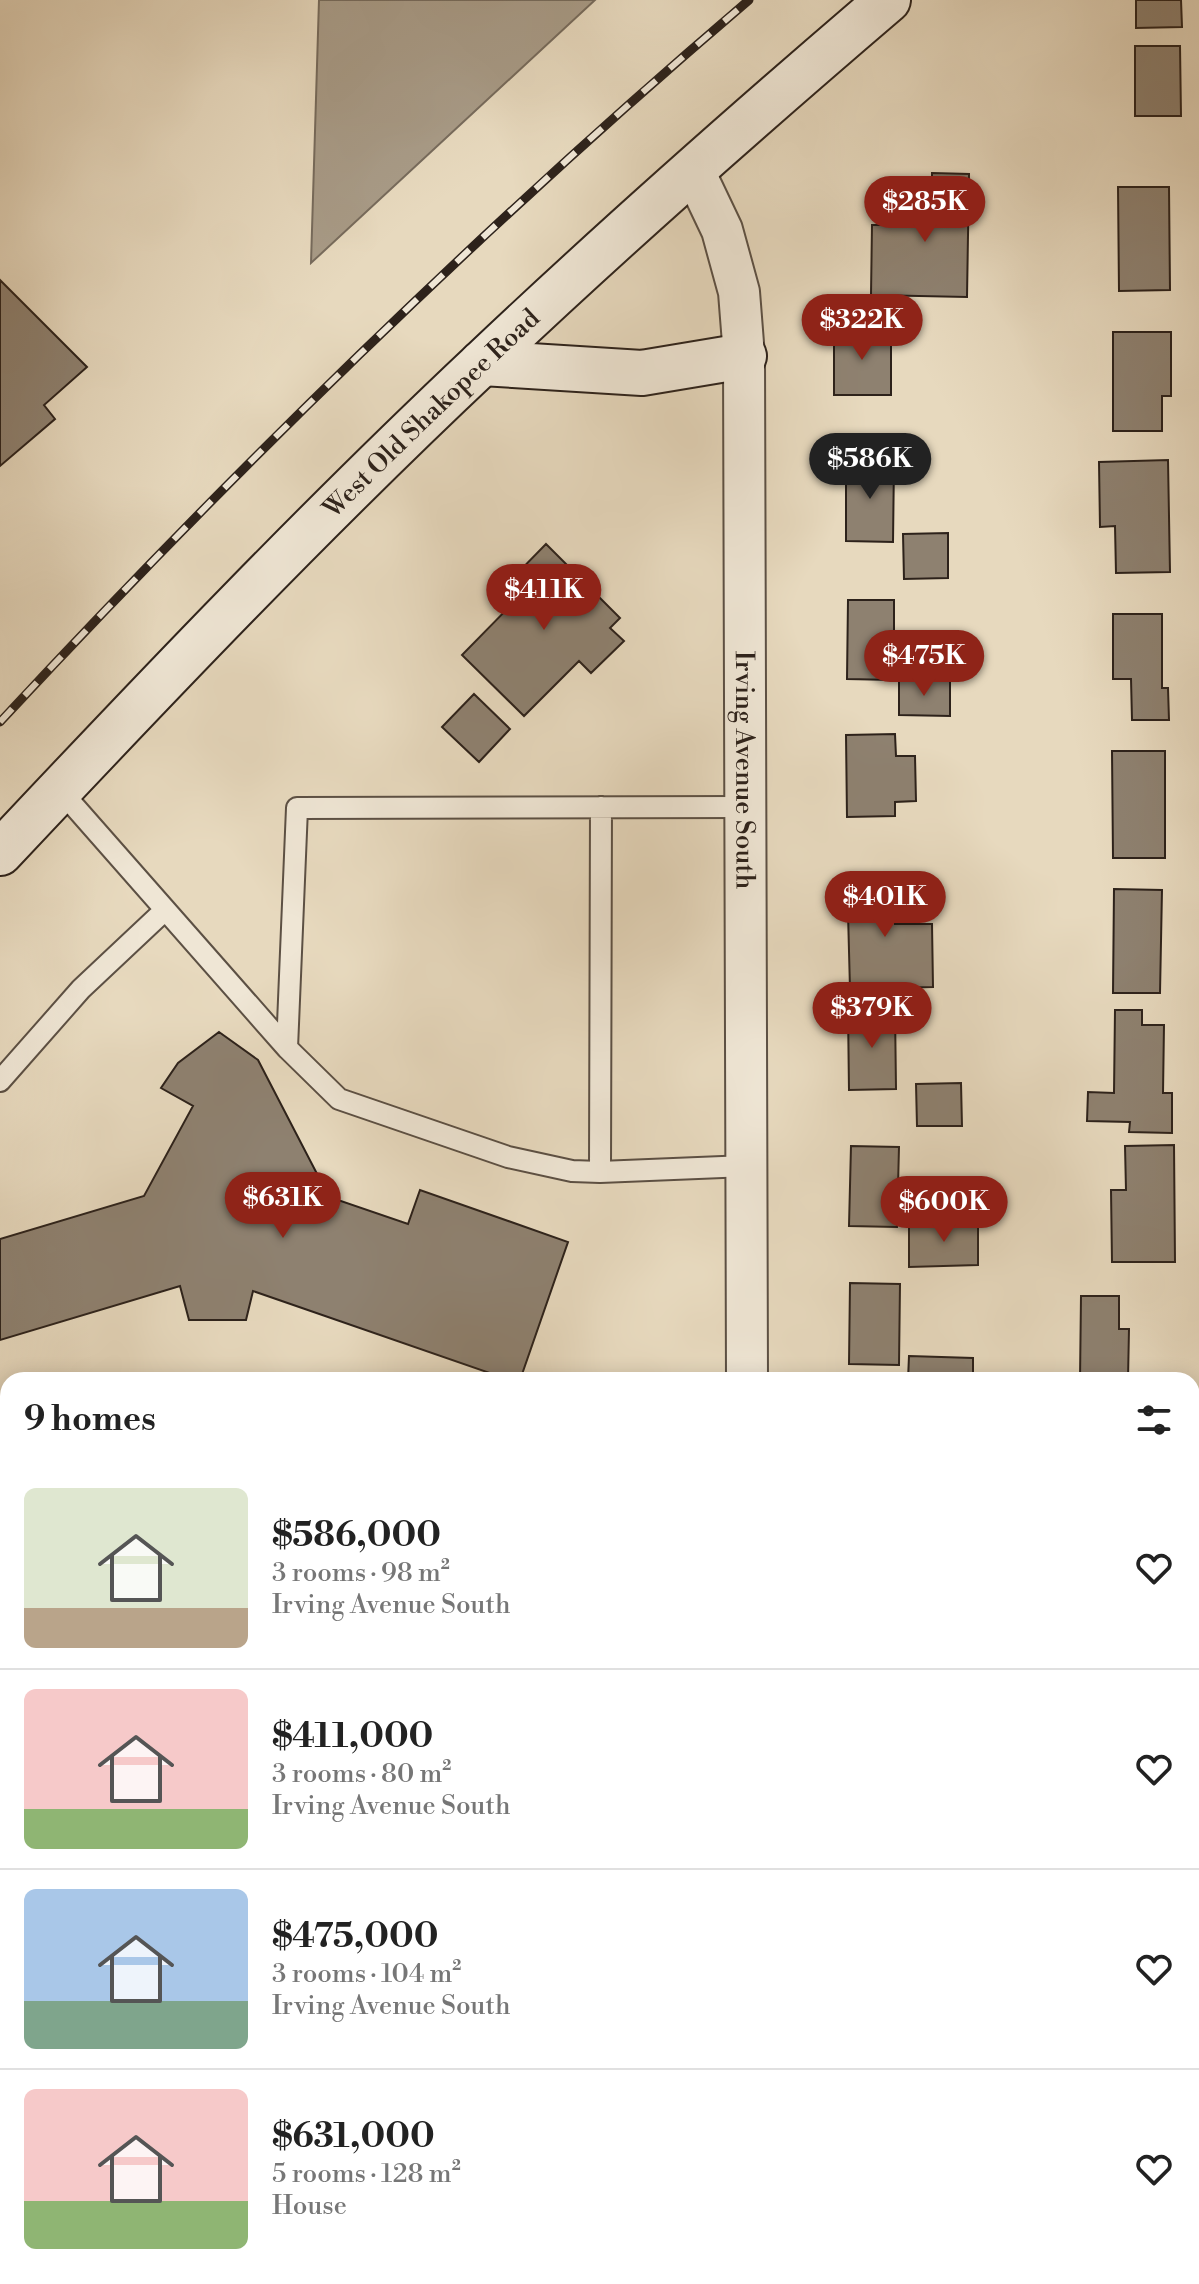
<!DOCTYPE html>
<meta charset="utf-8">
<style>
body{margin:0;font-family:"Libre Bodoni",serif;background:#f2f2f2;color:#222;height:100vh;display:flex;flex-direction:column;font-size:30px;white-space:nowrap}
*{box-sizing:border-box;margin:0}
p{font-size:26px;color:#767676}
.icon{flex:none;width:44px;height:44px;fill:none;stroke:currentColor;stroke-width:2;stroke-linecap:round;stroke-linejoin:round}
.map{position:relative;flex:1;overflow:hidden}
.drawer{position:absolute;left:0px;top:1372px;width:1200px;height:912px;display:flex;flex-direction:column;background:#fff;border-radius:24px 24px 0 0;box-shadow:0 4px 20px #0003}
.drawer>*{flex:none}
.price{position:absolute;translate:-50% -68px;padding:0 18px;border-radius:28px;background:#8f2418;color:#fff;font-size:26px;line-height:52px;filter:drop-shadow(0 2px 4px #0008)}
.price::after{content:'';position:absolute;left:50%;top:48px;width:24px;height:18px;margin-left:-12px;background:inherit;clip-path:polygon(0 0,100% 0,50% 100%)}
.price.current{background:#222;color:#fff}
ul{padding:0;list-style:none}
li{display:flex;align-items:center;gap:24px;height:200px;padding:0 24px}
li+li{border-top:2px solid #e0e0e0}
li span{display:grid;place-items:center;flex:none;width:224px;height:160px;border-radius:12px;color:#555}
li>.icon{margin-inline-start:auto}
span .icon{width:96px;height:96px;fill:#fffc;stroke-width:1}
li b{font-size:34px}
h2{display:flex;justify-content:space-between;align-items:center;height:96px;padding:0 24px;font-size:34px}
.map>svg:first-child{display:block}
.green{fill:#c7baa2;stroke:#7a6e5e;stroke-width:2}
.water{fill:#a89b87;stroke:#776b5c;stroke-width:2}
.building{fill:#8e8170;stroke:#2d221b;stroke-width:2}
.lines{fill:none;stroke-linecap:round;stroke-linejoin:round}
.lane-casing{stroke:#5c5044;stroke-width:24}
.street-casing{stroke:#5c5044;stroke-width:44}
.secondary-casing{stroke:#2d221b;stroke-width:48}
.lane{stroke:#efe6d5;stroke-width:20}
.street{stroke:#efe6d5;stroke-width:40}
.secondary{stroke:#efe6d5;stroke-width:44}
.rail-casing{stroke:#2d221b;stroke-width:9}
.rail{stroke:#efe6d5;stroke-width:6;stroke-dasharray:18;stroke-linecap:butt}
.labels{text-anchor:middle;stroke-width:8;stroke-linejoin:round;paint-order:stroke}
.street-label{font-size:26px;fill:#2d221b;stroke:#efe6d5}
</style>
<div class="map">
<svg width="1199" height="2284" viewBox="0 0 1199 2284">
<rect width="100%" height="100%" fill="#e7d9be"/>
<filter id="stains"><feTurbulence type="fractalNoise" baseFrequency=".0025" numOctaves="4"/><feColorMatrix values="0 0 0 0 .2 0 0 0 0 .09 0 0 0 0 .02 0 0 0 .5 -.17"/></filter>
<radialGradient id="worn" r=".72"><stop offset=".6" stop-color="#630" stop-opacity="0"/><stop offset="1" stop-color="#630" stop-opacity=".3"/></radialGradient>
<path class="green" d="M8 1667V2276H147V2284H0V1668Z"/>
<path class="water" d="M319 0H595L311 263Z"/>
<path class="building" d="M1136 0H1181L1182 27 1136 28Z
M1135 46H1180L1181 116H1135Z
M932 173 969 174 967 297 871 295 872 225H894V211H907L908 195H932Z
M1118 187H1169L1170 290 1119 291Z
M0 280 87 367 44 405 55 419 0 466Z
M834 329H891V395H834Z
M1113 332H1171V396H1162V431H1113Z
M1168 460 1170 572 1116 573 1115 526 1100 527 1099 462Z
M846 461 894 462 893 542 846 541Z
M948 533V578L904 579 903 534Z
M546 544 620 618 610 628 624 641 591 673 579 661 524 716 462 655 517 599 504 587Z
M848 600H894V680L847 679Z
M1113 614H1162V688H1168L1169 720H1132L1131 679H1113Z
M899 679 950 680V716L899 715Z
M474 694 510 729 479 762 442 727Z
M895 734 896 756H915L916 801 895 802V816L847 817 846 735Z
M1112 751H1165V858H1113Z
M847 875H894L895 924H932L933 987 850 989Z
M1114 889 1162 890 1160 993H1113Z
M895 1010 896 1089 849 1090 848 1011Z
M1115 1010H1142V1025H1164L1163 1093H1172V1133L1129 1132 1130 1122 1087 1121 1088 1092 1114 1093Z
M219 1032 258 1060 329 1197 408 1224 420 1190 568 1242 520 1380H510L253 1291 246 1320H189L180 1286 0 1340V1239L144 1196 193 1106 161 1088 178 1063Z
M961 1083 962 1126H917L916 1084Z
M1174 1145 1175 1262H1112L1111 1190H1126L1125 1146Z
M851 1146 899 1147 897 1227 849 1226Z
M978 1220V1265L909 1267V1222Z
M850 1283 900 1284 899 1365 849 1364Z
M1081 1296H1119V1329H1129L1128 1380H1080Z
M909 1356 973 1358V1380H908Z
M1192 1715H1199V1764H1192Z
M1192 1799H1197V1839H1192Z
M1192 2262H1199V2284H1157V2276H1192Z
M284 2276H331V2278L315 2277V2284H283Z"/>
<g class="lines">
<defs>
<path id="lane" d="M60 790 287 1048
M601 807 600 1172 747 1166
M0 1081 81 989 164 911
M600 1172 572 1171 508 1157 339 1099 287 1048 297 808 745 807
M0 1462H8
M0 2014H8
M0 2134H8"/>
<g id="street">
<path id="s1" d="M693 169 722 230 739 292 744 356 747 1380"/>
<path d="M1192 2075H1199"/>
<path d="M187 2284V2276"/>
</g>
<g id="secondary">
<path d="M482 363 642 373 744 356"/>
<path id="s2" d="M0 853C157 686 315 520 482 363 614 238 750 118 888 0"/>
<path d="M0 1599H8"/>
<path d="M1192 1600H1199"/>
</g>
</defs>
<use href="#lane" class="lane-casing"/>
<use href="#street" class="street-casing"/>
<use href="#secondary" class="secondary-casing"/>
<use href="#lane" class="lane"/>
<use href="#street" class="street"/>
<use href="#secondary" class="secondary"/>
<defs>
<path id="rail" d="M0 722C236 468 485 225 749 0"/>
</defs>
<use href="#rail" class="rail-casing"/>
<use href="#rail" class="rail"/>
</g>
<g class="labels">
<g class="street-label">
<text dy="9" stroke="none"><textPath href="#s2" startOffset="616">West Old Shakopee Road</textPath></text>
<text dy="9" stroke="none"><textPath href="#s1" startOffset="610">Irving Avenue South</textPath></text>
</g>
</g>
<rect width="100%" height="100%" filter="url(#stains)"/>
<rect width="100%" height="100%" fill="url(#worn)"/>
</svg>
<b class="price" style="left:925px;top:244px">$285K</b>
<b class="price" style="left:862px;top:362px">$322K</b>
<b class="price current" style="left:870px;top:501px">$586K</b>
<b class="price" style="left:544px;top:632px">$411K</b>
<b class="price" style="left:924px;top:698px">$475K</b>
<b class="price" style="left:885px;top:939px">$401K</b>
<b class="price" style="left:872px;top:1050px">$379K</b>
<b class="price" style="left:283px;top:1240px">$631K</b>
<b class="price" style="left:944px;top:1244px">$600K</b>
<section class="drawer">
<h2>9 homes<svg class="icon" aria-label="filters" viewBox="0 0 24 24"><path d="M4 7h16M4 17h16"/><circle cx="9" cy="7" r="2"/><circle cx="15" cy="17" r="2"/></svg></h2>
<ul>
<li><span style="background:linear-gradient(#dfe7d0 75%,#b9a48a 0)"><svg class="icon" aria-label="home" viewBox="0 0 24 24"><path d="M3 11l9-7 9 7M6 9v11h12V9"/></svg></span><div><b>$586,000</b><p>3 rooms · 98 m²</p><p>Irving Avenue South</p></div><svg class="icon" aria-label="heart" viewBox="0 0 24 24"><path d="M12 20l-8-8c-3-5 5-10 8-4 3-6 11-1 8 4z"/></svg></li>
<li><span style="background:linear-gradient(#f6c9c9 75%,#8fb573 0)"><svg class="icon" aria-label="home" viewBox="0 0 24 24"><path d="M3 11l9-7 9 7M6 9v11h12V9"/></svg></span><div><b>$411,000</b><p>3 rooms · 80 m²</p><p>Irving Avenue South</p></div><svg class="icon" aria-label="heart" viewBox="0 0 24 24"><path d="M12 20l-8-8c-3-5 5-10 8-4 3-6 11-1 8 4z"/></svg></li>
<li><span style="background:linear-gradient(#a9c7e8 70%,#7fa58c 0)"><svg class="icon" aria-label="home" viewBox="0 0 24 24"><path d="M3 11l9-7 9 7M6 9v11h12V9"/></svg></span><div><b>$475,000</b><p>3 rooms · 104 m²</p><p>Irving Avenue South</p></div><svg class="icon" aria-label="heart" viewBox="0 0 24 24"><path d="M12 20l-8-8c-3-5 5-10 8-4 3-6 11-1 8 4z"/></svg></li>
<li><span style="background:linear-gradient(#f6c9c9 70%,#8fb573 0)"><svg class="icon" aria-label="home" viewBox="0 0 24 24"><path d="M3 11l9-7 9 7M6 9v11h12V9"/></svg></span><div><b>$631,000</b><p>5 rooms · 128 m²</p><p>House</p></div><svg class="icon" aria-label="heart" viewBox="0 0 24 24"><path d="M12 20l-8-8c-3-5 5-10 8-4 3-6 11-1 8 4z"/></svg></li>
</ul>
</section>
</div>
